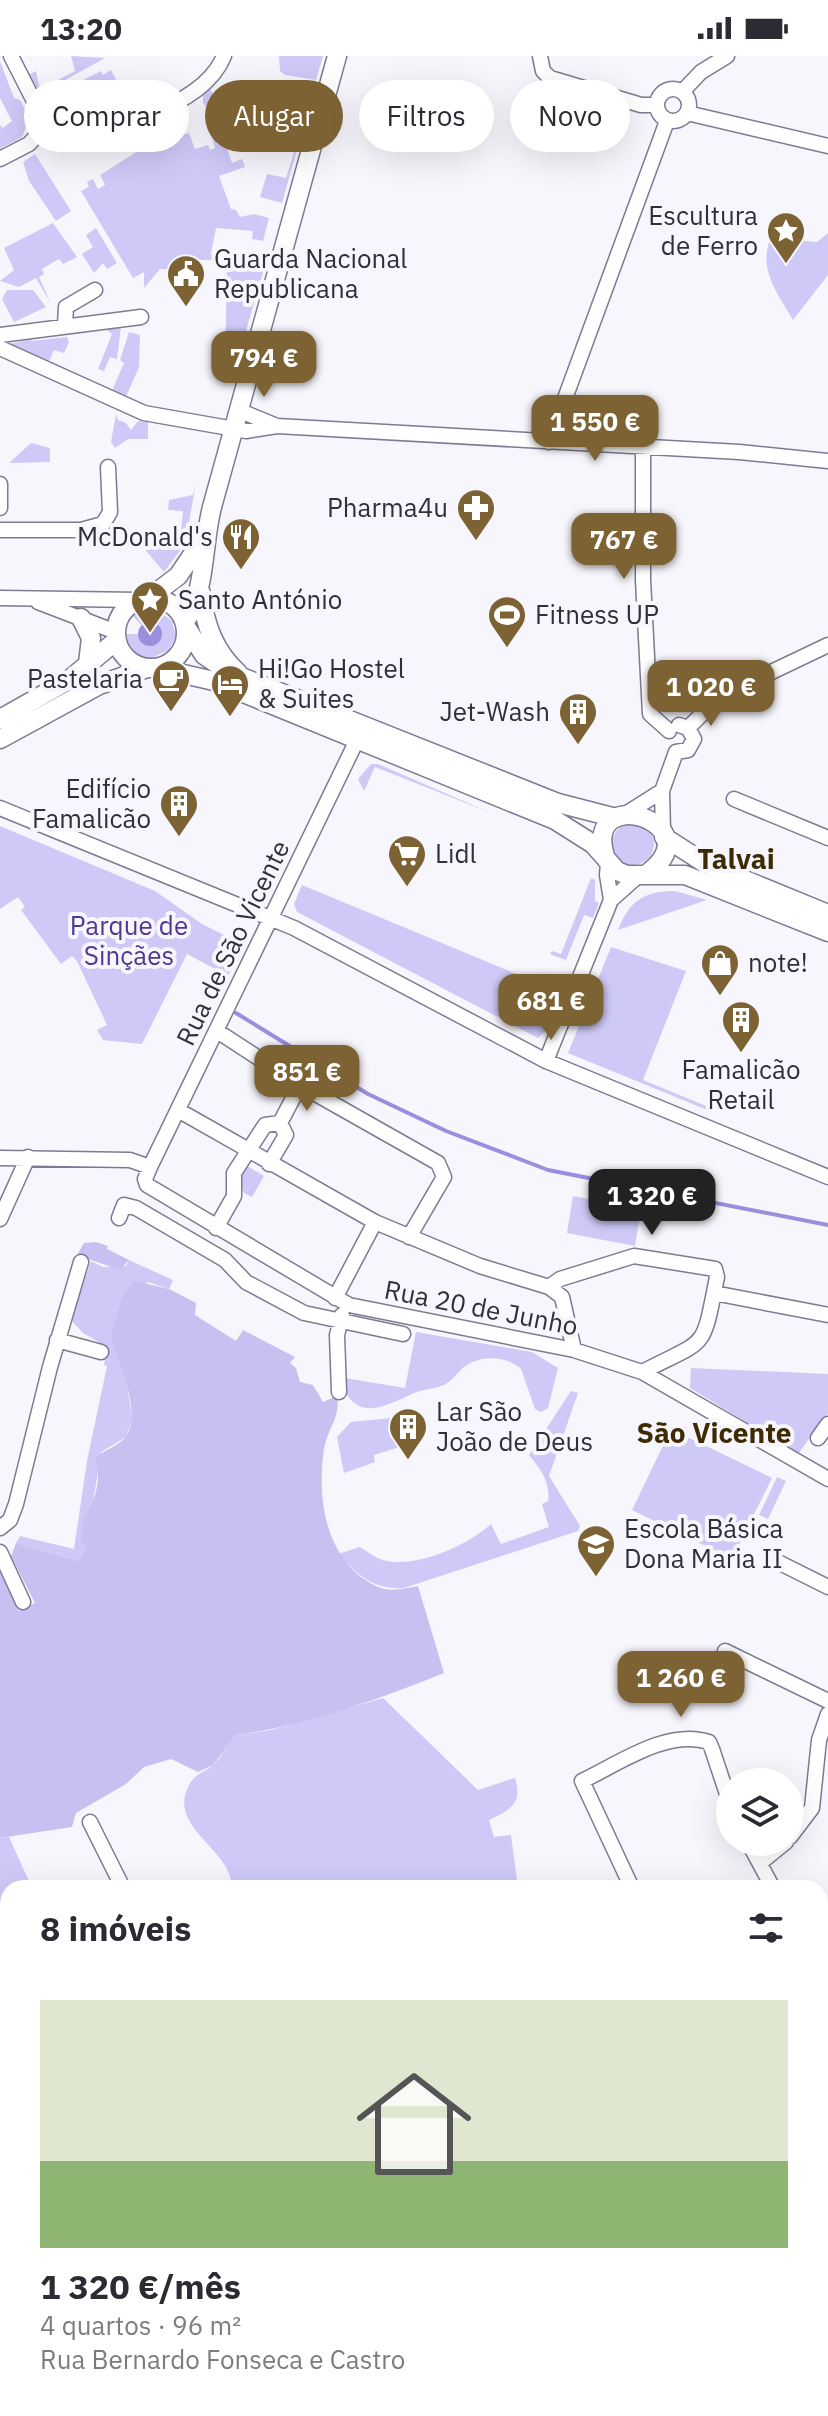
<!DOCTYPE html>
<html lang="pt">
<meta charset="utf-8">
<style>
body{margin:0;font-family:"IBM Plex Sans",sans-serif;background:#f7f7f7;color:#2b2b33;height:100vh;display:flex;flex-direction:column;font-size:30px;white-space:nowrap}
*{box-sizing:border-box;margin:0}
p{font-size:26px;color:#7c7c81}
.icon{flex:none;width:44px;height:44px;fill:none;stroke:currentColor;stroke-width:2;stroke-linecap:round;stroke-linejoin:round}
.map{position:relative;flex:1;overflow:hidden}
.panel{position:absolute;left:0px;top:1824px;width:828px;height:536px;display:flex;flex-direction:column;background:#fff;border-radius:24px 24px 0 0;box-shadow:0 8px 32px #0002}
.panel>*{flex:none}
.top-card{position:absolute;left:24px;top:24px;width:780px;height:72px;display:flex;gap:16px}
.controls{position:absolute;left:716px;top:1712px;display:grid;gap:16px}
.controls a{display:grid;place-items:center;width:88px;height:88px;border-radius:50%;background:#fff;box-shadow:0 8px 32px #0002;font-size:40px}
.price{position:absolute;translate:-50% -68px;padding:0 18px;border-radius:16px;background:#7d6234;color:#fff;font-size:26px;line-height:52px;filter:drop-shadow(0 2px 4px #0008)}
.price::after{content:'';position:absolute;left:50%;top:48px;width:24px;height:18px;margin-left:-12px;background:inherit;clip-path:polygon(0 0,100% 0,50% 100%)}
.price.current{background:#222;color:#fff}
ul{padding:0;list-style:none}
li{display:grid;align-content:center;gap:16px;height:424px;padding:0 40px}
li span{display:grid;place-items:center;height:248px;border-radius:0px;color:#555}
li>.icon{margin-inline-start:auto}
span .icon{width:144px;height:144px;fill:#fffc;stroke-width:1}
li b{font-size:34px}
h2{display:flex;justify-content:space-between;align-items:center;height:96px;padding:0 40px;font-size:34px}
.chip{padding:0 28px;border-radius:36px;background:#fff;box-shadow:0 8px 32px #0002;font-size:28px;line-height:72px}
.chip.current{background:#7d6234;color:#fff}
.status{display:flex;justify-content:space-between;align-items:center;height:56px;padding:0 40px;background:#fff;direction:ltr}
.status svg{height:22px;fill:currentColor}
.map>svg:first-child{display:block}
.green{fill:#cec9f7}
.forest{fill:#c7c1f2}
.water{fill:#9a8edd}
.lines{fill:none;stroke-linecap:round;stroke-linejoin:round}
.stream{stroke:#9a8edd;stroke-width:4}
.minor-casing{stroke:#7d7a93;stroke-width:17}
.major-casing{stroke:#7d7a93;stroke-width:21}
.minor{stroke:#fff;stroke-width:14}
.major{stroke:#fff;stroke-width:18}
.labels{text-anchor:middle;stroke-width:8;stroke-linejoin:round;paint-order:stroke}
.poi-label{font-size:26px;fill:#302f3a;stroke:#f6f6fc;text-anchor:start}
.park-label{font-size:26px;fill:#4f3894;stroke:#f6f6fc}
.street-label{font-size:26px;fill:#302f3a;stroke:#f6f6fc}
.neighbourhood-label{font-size:28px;font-weight:bold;fill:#3e2b03;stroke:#f6f6fc}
</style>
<div class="status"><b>13:20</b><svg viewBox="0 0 49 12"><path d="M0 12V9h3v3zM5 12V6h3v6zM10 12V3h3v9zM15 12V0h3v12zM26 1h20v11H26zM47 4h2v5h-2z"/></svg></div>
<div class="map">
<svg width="828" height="2360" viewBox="0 0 828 2360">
<rect width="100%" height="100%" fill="#f6f6fc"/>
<path class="green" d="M71 0 105 2 40 38 30 18 36 15 39 29 45 31 75 15Z
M279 0H323L316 24 285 19 280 15Z
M0 5 14 42 20 44 30 63 22 81 0 93V69L3 72 12 65 0 42Z
M111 14 134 57 96 64 79 26 101 15 103 19Z
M209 33 215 38 228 75 222 77 232 107 242 103 245 111 219 120 231 153 236 154 240 161 254 158 269 162 263 185 252 183 253 175 216 172 211 197 214 204H199L198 214 160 213 144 232V216L133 222 81 135 89 131 87 126 93 123 98 133 105 129 100 119 138 95 126 74 112 79 109 72 158 59 169 84 189 77 195 93 208 89 210 94 215 92 212 81 221 77 223 72 216 52 208 54 203 47V34Z
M307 33H314L282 147 260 141 267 118 286 122 297 87 291 84 303 37Z
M59 34 69 58 78 55 80 58 58 61 43 43Z
M277 37 290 40 292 47 283 82 266 77Z
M238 50 261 54 253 76H248L246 82 234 80 224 53 237 54Z
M35 98 71 155 56 165 29 125 23 106Z
M53 167 77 201 63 208 59 203 42 213 44 218 39 221 51 248 36 222 19 231 0 225 14 214 4 192Z
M96 172 117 207 107 213 103 207 94 217 82 198 93 191 86 179Z
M828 177V219L793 264C778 238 757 212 771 182L817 186Z
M227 205 263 207 264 213 234 316 225 312Z
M7 234H33L46 251 14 266 2 243Z
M121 271 117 303 110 301 104 315 98 313 112 278 105 273Z
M129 276 140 279 139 311 125 343 111 337 124 307 120 304Z
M67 281 69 286 64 297 54 294 49 305 65 312 63 317 5 289 31 283 32 285Z
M116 358 118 364 126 367 131 374 138 365 148 366V383H128L115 392 111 386Z
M31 387 50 392V406L9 407Z
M196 427 185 488 164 516 136 483 174 492 176 481 172 475H181L183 455 168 454 169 444 193 439Z
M154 552 172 565 176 580 169 594 149 603 134 598 124 578H138L142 587 149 566 141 569 132 559Z
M371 708H378L491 757 375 711 364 735 358 723Z
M612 788a21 21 0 1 1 42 0a21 21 0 1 1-42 0Z
M0 770 155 835 202 868 242 888 228 920 187 898 142 988 103 984 97 974 107 969 77 905 72 900 61 908 21 854 25 851 18 841 0 853Z
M591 822 595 824V845L599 847 593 862 584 859 566 904 550 898 552 895 561 898Z
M302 829 538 927 543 917 558 923 554 933 562 937 547 973 538 982 297 856 294 848Z
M675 835 707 844 618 874C629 845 644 835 675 835Z
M611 891 686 915 643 1024 711 1052 705 1053 568 997Z
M247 1110 264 1120 252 1141 244 1137C239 1126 241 1120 247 1110Z
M573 1140 641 1153 635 1190 567 1177Z
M129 1204 173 1224 169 1233 148 1226 122 1240 110 1281 125 1314 132 1363 126 1381 101 1396 92 1453 84 1460 87 1492 78 1505 16 1487 20 1480 74 1493 87 1405 107 1310 104 1309 107 1291 83 1277 71 1264 91 1205 103 1211 126 1210Z
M416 1276 532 1296 558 1312 548 1352 541 1356 535 1353 521 1313C506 1299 478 1299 463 1312 457 1317 452 1325 444 1329 435 1333 423 1333 414 1337 380 1353 354 1367 339 1321L405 1332Z
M691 1312 828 1318V1357L798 1398 690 1332Z
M571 1335 578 1337 549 1420 580 1470 578 1475 404 1532C373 1534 358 1519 338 1498L360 1491C367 1495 375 1502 383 1504 415 1513 467 1490 491 1468L501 1488 549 1471 542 1448 548 1445C551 1427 540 1412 529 1399Z
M401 1361 409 1388 374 1399 375 1406 344 1417 337 1381 351 1366Z
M671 1373 772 1422 732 1503 632 1454Z
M777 1421 786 1425 768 1463 759 1459Z
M383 1642 478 1734 515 1722C523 1748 510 1754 489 1764L494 1781 511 1779 518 1832H232C232 1792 166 1772 189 1729 196 1717 203 1717 213 1709 221 1702 228 1688 236 1679L271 1674Z
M9 1781 32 1832H8V1896L0 1900V1782Z
M8 2214V2352H105L97 2360H0V2219Z"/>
<path class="forest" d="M96 1186 108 1190 107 1193 129 1204 120 1214 77 1199 84 1187Z
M135 1225 169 1233 196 1247 195 1259 236 1285 243 1274 295 1301 290 1307 296 1312 300 1326 313 1329 323 1346 337 1340C341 1362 327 1373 324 1393 316 1445 327 1511 381 1532 391 1536 408 1532 418 1530L444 1617C377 1644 308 1669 236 1679L213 1709 198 1716 171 1703 144 1711 126 1728 76 1757 72 1771 0 1782V1512L19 1555 35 1547 11 1500 16 1487 78 1505 87 1492 81 1486 84 1460C96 1449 102 1417 95 1403 103 1393 119 1391 126 1380 142 1356 119 1305 110 1281L122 1240Z"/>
<path class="water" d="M138 578a12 12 0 1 1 24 0a12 12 0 1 1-24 0Z"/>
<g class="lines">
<path class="stream" d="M236 957 368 1038 446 1075 548 1114 828 1169"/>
<defs>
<path id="minor" d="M11 0 39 55 41 75
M540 0 543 15 550 22 641 49H657
M657 49a16 16 0 1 1 32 0a16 16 0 1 1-32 0Z
M682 36 701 16 727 0
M687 57 828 90
M41 75C96 78 201 56 224 0
M0 103 29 88 41 75
M65 269 66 251 95 234
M0 279 141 261
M0 292 144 357 246 375 277 370 739 396 828 405
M238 354 277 370
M549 386 667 65
M643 391V524L650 658 669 675
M0 428V452
M0 474H81L103 468 110 456 108 411
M0 542 139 544
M38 546 116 576
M688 672 719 641 828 589
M357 684 150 1111 145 1123 147 1129 349 1249 574 1294 642 1316 828 1423
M676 696 688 694 694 683 688 672 679 669
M734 743 828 782
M0 752 294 872 546 1005 828 1121
M624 759 662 735
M663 777 662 735 676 696
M608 807 607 819 611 844
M217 975 300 1029 438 1107 444 1121 409 1181
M546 1005 611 844 638 820
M178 1054 375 1166 480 1210 549 1231 562 1241 574 1294
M280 1067 300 1029
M0 1102 130 1104 150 1111
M269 1108 286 1079 280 1067
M119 1162 124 1149 136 1152 225 1204 246 1226 304 1257 403 1278
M0 1163 28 1101
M216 1172 234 1140V1117L265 1069 280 1067
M549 1231 560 1223 634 1200 715 1213 717 1221C702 1297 708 1282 642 1316
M714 1237 828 1259
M335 1242 375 1166
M57 1284 101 1296
M339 1336 337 1279 342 1259
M818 1382 828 1368
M0 1472 10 1464 16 1448 50 1311 81 1206
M0 1496 23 1546
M776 1505 828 1531
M725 1595 828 1645
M90 1766 123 1832
M790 1781 812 1752 819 1684 828 1658
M748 1786 773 1832
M760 1807 786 1786
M632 1832 582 1725C618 1708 668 1672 709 1686L712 1693 730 1747
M0 2004 8 1994
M820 2042 828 2037
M0 2046 8 2062
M820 2271 828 2266
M455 2352 463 2360
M280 2360 287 2352
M381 2360 383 2352"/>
<path id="major" d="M201 537C205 569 214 595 238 617
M116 577a35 35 0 1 1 70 0a35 35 0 1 1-70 0Z
M149 542 178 520 201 486
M81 562 91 582 88 607
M185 566C207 531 202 490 212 451L337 0
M186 571 204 599 229 616 558 747 616 762
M157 612 214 625 555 764 593 788 617 815 627 819H685L828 876
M0 663 69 624 117 584
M0 683 99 629 147 612
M664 781 706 808 828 858
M606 803C579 724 715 766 648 817"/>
</defs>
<use href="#minor" class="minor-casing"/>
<use href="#major" class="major-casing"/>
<use href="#minor" class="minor"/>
<use href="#major" class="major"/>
</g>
<defs>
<symbol id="sight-pin" viewBox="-11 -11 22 30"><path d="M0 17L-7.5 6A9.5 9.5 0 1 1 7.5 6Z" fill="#7d6234" stroke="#f6f6fc"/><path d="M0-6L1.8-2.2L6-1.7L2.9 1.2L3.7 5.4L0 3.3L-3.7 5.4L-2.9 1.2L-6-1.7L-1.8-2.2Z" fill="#fff"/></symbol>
<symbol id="civic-pin" viewBox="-11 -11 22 30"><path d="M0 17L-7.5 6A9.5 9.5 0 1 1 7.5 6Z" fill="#7d6234" stroke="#f6f6fc"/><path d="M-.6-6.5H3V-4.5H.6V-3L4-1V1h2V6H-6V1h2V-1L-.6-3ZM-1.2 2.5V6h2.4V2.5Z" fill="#fff"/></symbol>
<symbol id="pharmacy-pin" viewBox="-11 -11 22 30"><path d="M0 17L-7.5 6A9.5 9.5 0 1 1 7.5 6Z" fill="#7d6234" stroke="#f6f6fc"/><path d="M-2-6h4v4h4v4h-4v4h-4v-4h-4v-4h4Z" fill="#fff"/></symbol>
<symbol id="restaurant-pin" viewBox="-11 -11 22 30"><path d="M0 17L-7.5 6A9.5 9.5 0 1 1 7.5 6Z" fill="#7d6234" stroke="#f6f6fc"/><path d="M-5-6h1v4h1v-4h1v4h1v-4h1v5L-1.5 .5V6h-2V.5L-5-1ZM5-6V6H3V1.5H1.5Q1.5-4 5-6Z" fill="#fff"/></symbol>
<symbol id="stadium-pin" viewBox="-11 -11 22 30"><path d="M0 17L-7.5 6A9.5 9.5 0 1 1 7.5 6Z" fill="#7d6234" stroke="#f6f6fc"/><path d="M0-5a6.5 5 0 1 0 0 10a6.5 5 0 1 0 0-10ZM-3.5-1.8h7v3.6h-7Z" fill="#fff"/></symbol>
<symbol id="cafe-pin" viewBox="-11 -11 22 30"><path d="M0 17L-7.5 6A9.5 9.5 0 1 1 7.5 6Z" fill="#7d6234" stroke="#f6f6fc"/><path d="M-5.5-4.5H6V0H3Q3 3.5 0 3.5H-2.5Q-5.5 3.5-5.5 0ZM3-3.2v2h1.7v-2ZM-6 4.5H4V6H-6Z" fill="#fff"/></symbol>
<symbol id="hotel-pin" viewBox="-11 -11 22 30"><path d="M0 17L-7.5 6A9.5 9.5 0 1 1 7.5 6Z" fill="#7d6234" stroke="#f6f6fc"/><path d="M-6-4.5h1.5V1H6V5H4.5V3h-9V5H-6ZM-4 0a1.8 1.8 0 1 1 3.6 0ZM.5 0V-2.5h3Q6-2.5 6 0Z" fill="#fff"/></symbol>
<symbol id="building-pin" viewBox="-11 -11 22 30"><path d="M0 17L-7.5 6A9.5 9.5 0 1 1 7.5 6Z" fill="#7d6234" stroke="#f6f6fc"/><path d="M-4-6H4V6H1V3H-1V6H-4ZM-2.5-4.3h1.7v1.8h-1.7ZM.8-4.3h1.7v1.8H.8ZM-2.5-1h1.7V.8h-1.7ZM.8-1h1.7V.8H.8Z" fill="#fff"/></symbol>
<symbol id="supermarket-pin" viewBox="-11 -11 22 30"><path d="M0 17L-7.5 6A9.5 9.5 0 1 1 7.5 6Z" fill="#7d6234" stroke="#f6f6fc"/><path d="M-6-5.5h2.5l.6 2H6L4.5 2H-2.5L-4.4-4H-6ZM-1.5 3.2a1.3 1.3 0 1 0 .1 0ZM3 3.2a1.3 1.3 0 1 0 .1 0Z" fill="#fff"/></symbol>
<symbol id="shop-pin" viewBox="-11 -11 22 30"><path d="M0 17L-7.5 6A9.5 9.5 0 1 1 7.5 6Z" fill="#7d6234" stroke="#f6f6fc"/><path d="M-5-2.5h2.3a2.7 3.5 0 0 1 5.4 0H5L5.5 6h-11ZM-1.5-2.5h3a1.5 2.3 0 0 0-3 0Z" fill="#fff"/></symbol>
<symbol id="school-pin" viewBox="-11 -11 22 30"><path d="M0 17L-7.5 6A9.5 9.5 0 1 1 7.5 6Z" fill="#7d6234" stroke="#f6f6fc"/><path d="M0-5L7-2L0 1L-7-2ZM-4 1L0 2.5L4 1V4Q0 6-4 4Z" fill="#fff"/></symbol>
</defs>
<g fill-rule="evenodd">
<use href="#sight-pin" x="764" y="153" width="44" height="60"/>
<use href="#civic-pin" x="164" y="196" width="44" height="60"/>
<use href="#pharmacy-pin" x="454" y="430" width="44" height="60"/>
<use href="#restaurant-pin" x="219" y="459" width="44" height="60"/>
<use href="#sight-pin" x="128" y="522" width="44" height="60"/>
<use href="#stadium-pin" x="485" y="537" width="44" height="60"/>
<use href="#cafe-pin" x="149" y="601" width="44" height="60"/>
<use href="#hotel-pin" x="208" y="606" width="44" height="60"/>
<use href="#building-pin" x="556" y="634" width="44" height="60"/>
<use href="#building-pin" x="157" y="726" width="44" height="60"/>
<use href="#supermarket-pin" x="385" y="776" width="44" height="60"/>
<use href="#shop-pin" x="698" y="885" width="44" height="60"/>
<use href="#building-pin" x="719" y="942" width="44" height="60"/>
<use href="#building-pin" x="386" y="1349" width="44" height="60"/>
<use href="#school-pin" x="574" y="1466" width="44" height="60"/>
</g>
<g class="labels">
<g class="poi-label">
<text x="758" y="169" text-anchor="end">Escultura<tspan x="758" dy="30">de Ferro</tspan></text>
<text x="214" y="212">Guarda Nacional<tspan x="214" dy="30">Republicana</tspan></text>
<text x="448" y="461" text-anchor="end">Pharma4u</text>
<text x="213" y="490" text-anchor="end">McDonald's</text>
<text x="178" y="553">Santo António</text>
<text x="535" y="568">Fitness UP</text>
<text x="258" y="622">Hi!Go Hostel<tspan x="258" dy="30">&amp; Suites</tspan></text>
<text x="143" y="632" text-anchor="end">Pastelaria</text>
<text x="550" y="665" text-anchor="end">Jet-Wash</text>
<text x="151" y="742" text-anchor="end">Edifício<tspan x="151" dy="30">Famalicão</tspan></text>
<text x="435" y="807">Lidl</text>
<text x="748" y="916">note!</text>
<text x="741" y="1023" text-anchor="middle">Famalicão<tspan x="741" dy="30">Retail</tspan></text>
<text x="436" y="1365">Lar São<tspan x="436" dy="30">João de Deus</tspan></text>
<text x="624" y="1482">Escola Básica<tspan x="624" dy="30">Dona Maria II</tspan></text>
</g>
<g class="park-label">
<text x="129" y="879">Parque de<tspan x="129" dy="30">Sinçães</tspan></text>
</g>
<g class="street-label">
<text transform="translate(233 887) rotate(-64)" y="9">Rua de São Vicente</text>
<text transform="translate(481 1252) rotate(11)" y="9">Rua 20 de Junho</text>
</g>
<g class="neighbourhood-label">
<text x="736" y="813">Talvai</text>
<text x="714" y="1387">São Vicente</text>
</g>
</g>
</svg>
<div class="controls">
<a><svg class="icon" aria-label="layers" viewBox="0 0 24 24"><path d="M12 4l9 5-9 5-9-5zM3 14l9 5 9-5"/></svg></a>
</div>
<b class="price" style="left:264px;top:343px">794 €</b>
<b class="price" style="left:595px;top:407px">1 550 €</b>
<b class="price" style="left:624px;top:525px">767 €</b>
<b class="price" style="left:711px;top:672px">1 020 €</b>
<b class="price" style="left:551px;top:986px">681 €</b>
<b class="price" style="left:307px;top:1057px">851 €</b>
<b class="price current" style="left:652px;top:1181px">1 320 €</b>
<b class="price" style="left:681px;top:1663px">1 260 €</b>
<div class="top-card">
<a class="chip">Comprar</a>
<a class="chip current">Alugar</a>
<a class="chip">Filtros</a>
<a class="chip">Novo</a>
</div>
<section class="panel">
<h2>8 imóveis<svg class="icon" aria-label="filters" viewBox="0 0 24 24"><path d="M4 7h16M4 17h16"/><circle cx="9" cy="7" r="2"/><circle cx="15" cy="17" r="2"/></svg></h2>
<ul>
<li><span style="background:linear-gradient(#dfe7d0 65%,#8fb573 0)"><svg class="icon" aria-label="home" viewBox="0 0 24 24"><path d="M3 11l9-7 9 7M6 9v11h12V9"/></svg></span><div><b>1 320 €/mês</b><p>4 quartos · 96 m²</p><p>Rua Bernardo Fonseca e Castro</p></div></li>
</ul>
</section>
</div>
